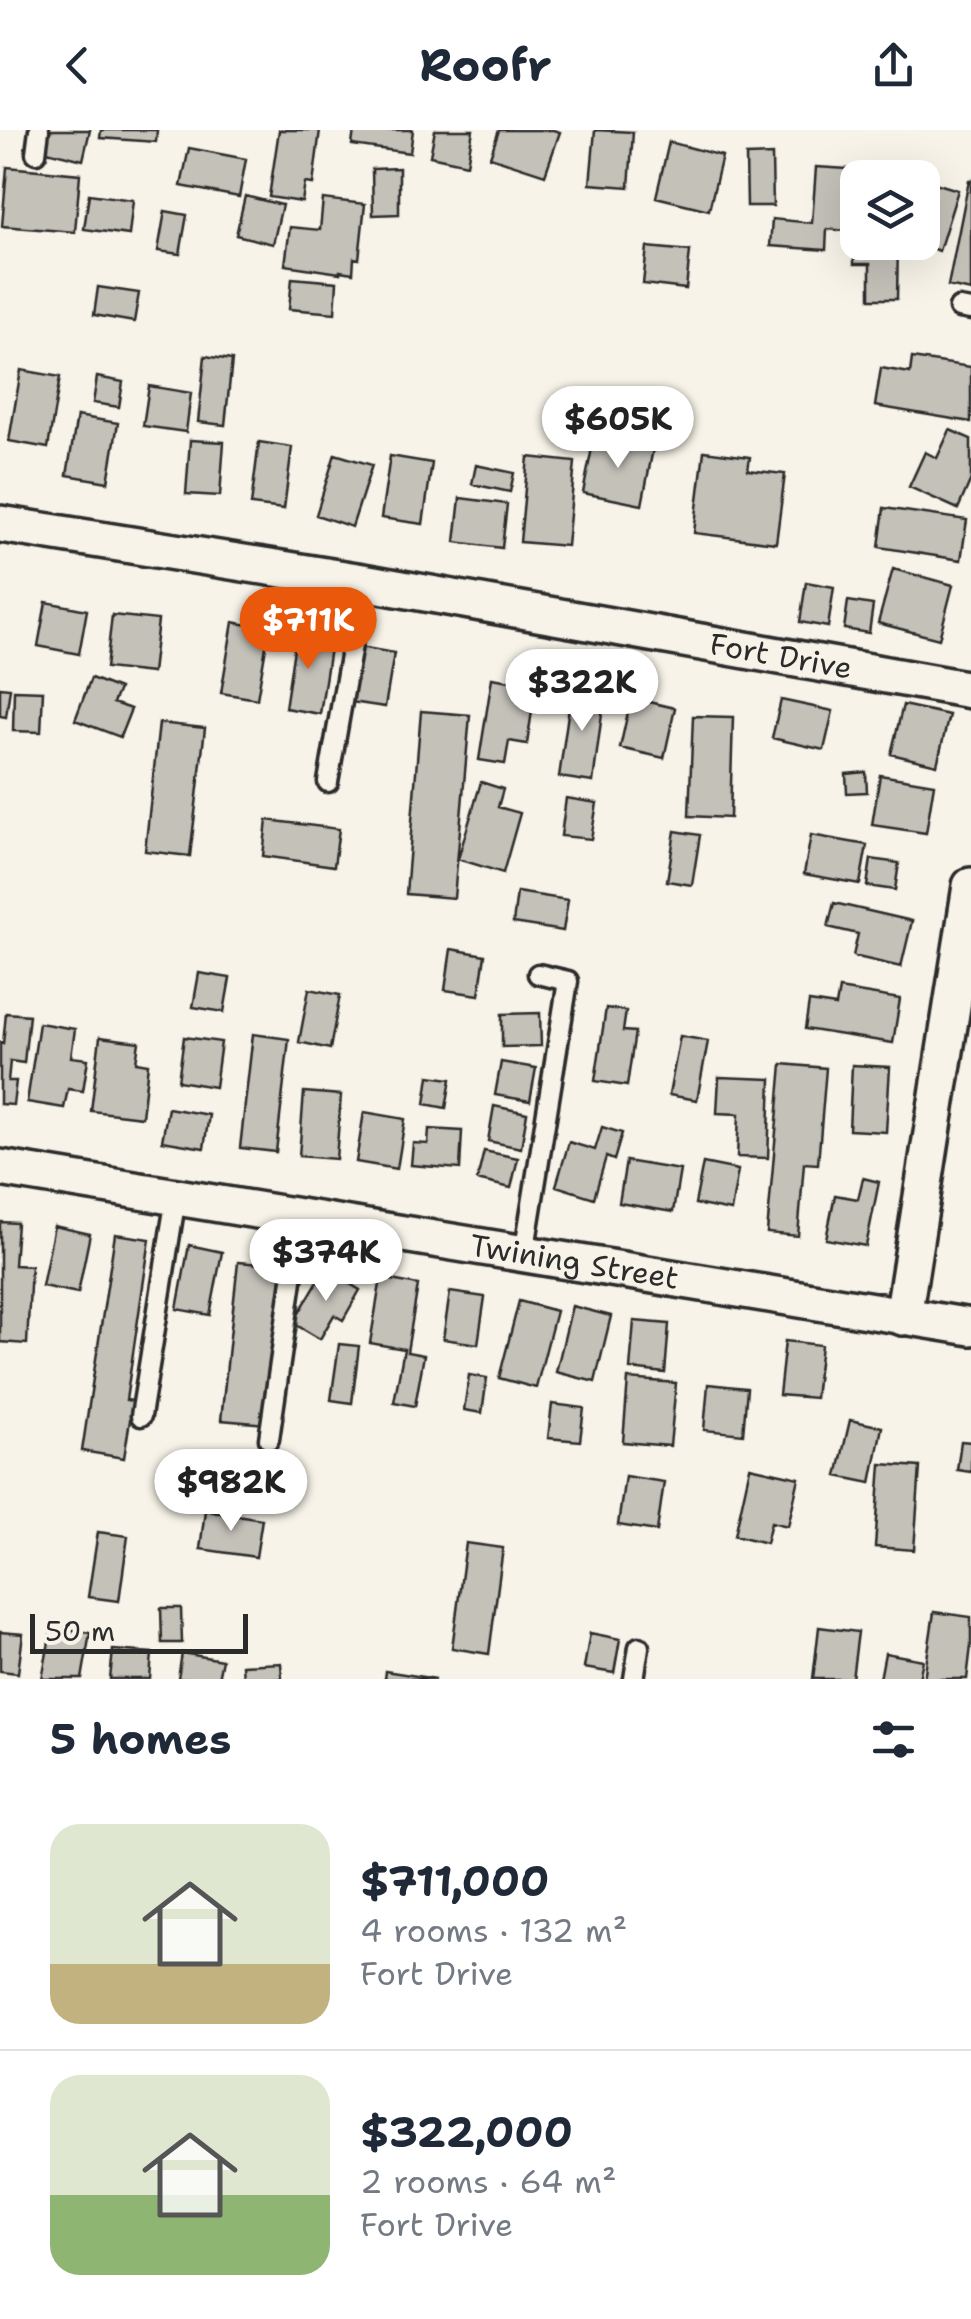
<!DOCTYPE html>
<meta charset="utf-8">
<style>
body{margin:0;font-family:"Shantell Sans",sans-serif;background:#f2f2f3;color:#1f2937;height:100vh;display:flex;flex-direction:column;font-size:38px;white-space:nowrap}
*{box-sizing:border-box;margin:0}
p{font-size:32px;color:#747a83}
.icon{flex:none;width:55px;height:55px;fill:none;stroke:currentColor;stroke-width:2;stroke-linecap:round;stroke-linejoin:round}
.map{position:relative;height:1549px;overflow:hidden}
.sheet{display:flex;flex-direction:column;background:#fff;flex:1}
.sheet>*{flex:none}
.controls{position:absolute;left:840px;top:30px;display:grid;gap:20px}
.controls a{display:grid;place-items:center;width:100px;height:100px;border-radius:20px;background:#fff;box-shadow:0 10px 40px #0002;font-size:50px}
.scale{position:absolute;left:30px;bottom:25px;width:218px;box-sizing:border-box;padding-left:10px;border:5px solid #2b2b2b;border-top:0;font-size:28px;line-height:35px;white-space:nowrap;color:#2b2b2b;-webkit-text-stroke:8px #f7f3e8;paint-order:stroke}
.price{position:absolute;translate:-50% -85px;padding:0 22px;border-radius:35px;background:#fff;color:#222;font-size:32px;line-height:65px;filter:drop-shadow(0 2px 5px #0008)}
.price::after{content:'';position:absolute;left:50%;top:60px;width:30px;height:22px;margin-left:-15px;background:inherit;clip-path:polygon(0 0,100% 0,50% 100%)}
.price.current{background:#ea580c;color:#fff}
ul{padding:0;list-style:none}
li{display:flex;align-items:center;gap:30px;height:250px;padding:0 50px}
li+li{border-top:2px solid #e0e1e3}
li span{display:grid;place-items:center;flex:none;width:280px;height:200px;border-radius:30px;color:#555}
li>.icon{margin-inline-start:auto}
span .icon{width:120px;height:120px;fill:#fffc;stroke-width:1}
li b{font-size:42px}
h2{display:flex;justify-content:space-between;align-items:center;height:120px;padding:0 50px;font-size:42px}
header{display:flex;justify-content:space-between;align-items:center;height:130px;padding:0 50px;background:#fff;font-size:45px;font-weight:700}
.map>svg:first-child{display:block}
.building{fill:#c4c1b9;stroke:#2b2b2b;stroke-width:2.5}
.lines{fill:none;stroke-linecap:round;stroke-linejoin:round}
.service-casing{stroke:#2b2b2b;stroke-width:25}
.minor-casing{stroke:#2b2b2b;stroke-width:42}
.service{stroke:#f7f3e8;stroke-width:18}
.minor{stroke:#f7f3e8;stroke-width:35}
.labels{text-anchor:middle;stroke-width:8;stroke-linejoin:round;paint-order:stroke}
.street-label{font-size:30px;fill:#2b2b2b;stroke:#f7f3e8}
</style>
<header><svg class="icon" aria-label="back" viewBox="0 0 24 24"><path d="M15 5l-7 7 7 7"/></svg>Roofr<svg class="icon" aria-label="share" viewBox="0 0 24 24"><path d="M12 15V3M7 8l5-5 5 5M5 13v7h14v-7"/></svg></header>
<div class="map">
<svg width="971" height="1549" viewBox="0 0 971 1549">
<rect width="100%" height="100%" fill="#f7f3e8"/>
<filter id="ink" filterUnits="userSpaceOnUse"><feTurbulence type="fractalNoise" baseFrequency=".01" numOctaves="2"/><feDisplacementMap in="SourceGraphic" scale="20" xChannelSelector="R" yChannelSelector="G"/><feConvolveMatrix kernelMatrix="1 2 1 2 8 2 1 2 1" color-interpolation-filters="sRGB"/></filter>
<g filter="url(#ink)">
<path class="building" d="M48 0H90L83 30 43 20Z
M101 0H157L156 12 100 8Z
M279 0H320L313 54 305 53 302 72 269 67Z
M354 0H413L410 23 352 15Z
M435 0H473L467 34 430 26Z
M499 0H553L560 2 545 45 490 27Z
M595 0 633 2 629 57 590 54Z
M669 12 722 26 709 80 656 67Z
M189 18 246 29 239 67 181 56Z
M772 25 773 76H747L746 26Z
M7 37 80 44 75 102 2 96Z
M816 37 864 40 863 48H858V102L827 99 826 120 770 116 772 89 812 93Z
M399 38V84L373 85 372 39Z
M922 49 958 60 939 121 913 112H922Z
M969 50H971V161L948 156Z
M89 64 133 70 129 105 84 99Z
M245 66 282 75 273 114 236 105Z
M323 69 365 74 359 129 354 128 353 143 340 141V143L285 135 290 97 320 100Z
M165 81 187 85 180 124 158 121Z
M854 110H858V112H898L897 169H870V134H854Z
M647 117 690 121 686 159 643 154Z
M292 148 337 152 335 183 289 179Z
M98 157 139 163 134 192 94 185Z
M205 226 232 230 225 295 198 292Z
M912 228 971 237V292L875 276 881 238 910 243Z
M21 240 60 247 48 318 9 311Z
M97 247 123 252 119 277 93 273Z
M149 256 191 263 186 302 143 296Z
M77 286 118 293 108 352 67 345Z
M950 300 971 309V349L958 379 909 357 925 322 937 328Z
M594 308 653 319 642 375 583 363Z
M190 310 224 312 220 366 186 364Z
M259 312 292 317 284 379 251 375Z
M704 321 750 327 748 340 785 344 776 413 694 403Z
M335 324 372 335 352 397 316 385Z
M390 326 432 333 423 394 381 388Z
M528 327 575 332 567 416 520 412Z
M476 335 514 343 510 362 472 354Z
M460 368 507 374 502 418 455 412Z
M884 378 967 390 961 430 879 417Z
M893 439 953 455 939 509 878 493Z
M806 452 834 457 828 497 800 492Z
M848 471 873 475 869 503 844 499Z
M46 472 87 480 79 524 38 516Z
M112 485 158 490 152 543 106 538Z
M233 492 269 499 257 569 221 563Z
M297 499 332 505 320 584 285 578Z
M360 517 394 523 385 577 351 572Z
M91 548 119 559 113 573 131 579 120 607 75 590Z
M492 548 536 555 527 614 509 611 505 634 479 630Z
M572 556 605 561 593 652 559 647Z
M0 557 10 558 6 587 0 586Z
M14 560 43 561 41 602 13 601Z
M631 568 675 578 664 628 620 618Z
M781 570 833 581 824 620 772 608Z
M903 575 949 585 937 635 891 624Z
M421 581 470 585 454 768 406 764Z
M693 586 733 587 730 688 689 686Z
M159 593 205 598 190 726 145 721Z
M866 642 867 662 847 663 846 644Z
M880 645 934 654 926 703 872 695Z
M481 652 503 659 498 677 520 683 503 743 458 729Z
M566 668 597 673 591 709 561 706Z
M267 690 339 699 334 736 263 726Z
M675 701 700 705 692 755 667 751Z
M811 705 867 715 860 754 804 744Z
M871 729 899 733 895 760 867 756Z
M517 762 568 770 563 801 513 793Z
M834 773 912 791 901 837 853 826 858 804 828 797Z
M451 819 485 825 479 865 445 860Z
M199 843 230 848 224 882 193 877Z
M309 859 340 865 330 919 299 912Z
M839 859 900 869 893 913 805 899 809 872 836 876Z
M606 878 626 881 623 901 635 902 627 956 595 951Z
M6 883 29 885 24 933 10 931 8 951H16L13 975 0 974V913L3 914Z
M540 883 541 916 502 917V884Z
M39 893 75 899 71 927 88 929 83 961 68 959 64 978 27 972Z
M253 904 289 909 276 1022 240 1018Z
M680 906 708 911 697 970 669 965Z
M100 907 139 912 136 932 148 934 142 987 91 981Z
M184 907 221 912 215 957 178 951Z
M501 932 536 938 530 971 495 965Z
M782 934 826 938 818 1034 804 1033 798 1106 767 1103Z
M852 935 890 937 886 1002 849 1000Z
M429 946 451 949 446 978 425 974Z
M719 947 771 949 768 1028 737 1027 739 984 717 983Z
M304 962 341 965 336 1029 299 1026Z
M494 976 527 983 521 1018 488 1011Z
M168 978 209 985 204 1018 162 1011Z
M364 982 405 989 397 1039 356 1032Z
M602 997 622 1003 614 1030 606 1027 594 1068 556 1056 569 1012 595 1020Z
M429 999 462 1001 460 1039 411 1035 413 1013 428 1014Z
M484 1021 518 1028 511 1058 477 1050Z
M626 1031 680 1040 673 1082 619 1073Z
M703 1033 738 1040 731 1081 695 1074Z
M863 1048 879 1052 866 1116 826 1109 835 1065 858 1069Z
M0 1092 17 1093 14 1135 31 1136 27 1214 0 1212Z
M54 1096 90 1104 78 1163 42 1156Z
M115 1104 150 1109 126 1270 133 1271 124 1328 82 1321Z
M189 1115 222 1122 210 1185 177 1179Z
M238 1132 283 1136 267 1294 221 1290Z
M325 1139 360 1160 343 1190 334 1185 320 1209 293 1193Z
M381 1148 418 1155 407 1222 424 1225 415 1276 394 1272 404 1219 370 1213Z
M450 1162 485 1167 478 1214 443 1209Z
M519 1171 556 1181 536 1258 499 1248Z
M572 1176 611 1186 595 1252 556 1242Z
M634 1191 669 1194 665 1243 630 1239Z
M785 1211 821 1215 815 1268 779 1265Z
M339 1214 359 1216 352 1273 331 1270Z
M469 1245 487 1248 482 1283 464 1280Z
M628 1249 676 1253 670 1316 623 1312Z
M708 1254 747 1258 743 1304 704 1300Z
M552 1274 584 1278 580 1311 548 1308Z
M850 1290 882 1297 871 1353 837 1346Z
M961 1311 971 1312V1342L957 1340Z
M222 1330 271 1335 268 1363 219 1357Z
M881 1334 920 1337 914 1420 875 1417Z
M750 1337 799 1348 788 1396 771 1392 766 1413 735 1405Z
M625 1346 664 1352 657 1401 618 1395Z
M205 1380 262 1389 256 1427 200 1419Z
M98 1402 128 1406 119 1471 88 1467Z
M466 1413 503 1418 489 1524 452 1518Z
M161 1478H181L182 1513H162Z
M934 1482 971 1487V1516L967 1549H924Z
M52 1496 90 1503 82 1549H42Z
M819 1497 858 1502 852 1549H813Z
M0 1502 23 1504 18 1543 0 1541Z
M590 1503 620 1509 614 1543 584 1538Z
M113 1520 152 1523 150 1549H110Z
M182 1523 222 1530 218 1549H178Z
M885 1523 923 1530 919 1549H880Z
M281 1533 282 1549H243L242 1535Z
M385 1541 436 1549H384Z"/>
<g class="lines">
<defs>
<path id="service" d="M36 23 39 0
M959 178 971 180
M328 652 363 452
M524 1124 568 851 538 844
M141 1286 176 1067
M269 1309 301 1088
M634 1549 639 1517"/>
<g id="minor">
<path id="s1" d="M0 394 363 452 971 560"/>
<path id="s2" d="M0 1038 971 1197"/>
<path d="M903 1187 971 756"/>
</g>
</defs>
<use href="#service" class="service-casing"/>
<use href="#minor" class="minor-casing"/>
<use href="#service" class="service"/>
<use href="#minor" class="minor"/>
</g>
</g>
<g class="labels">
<g class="street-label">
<text dy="10" stroke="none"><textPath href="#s1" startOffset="792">Fort Drive</textPath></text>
<text dy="10" stroke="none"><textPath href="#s2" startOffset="582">Twining Street</textPath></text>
</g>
</g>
</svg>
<div class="controls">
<a><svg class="icon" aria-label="layers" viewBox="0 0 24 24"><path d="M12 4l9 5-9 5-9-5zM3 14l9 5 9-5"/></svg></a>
</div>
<div class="scale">50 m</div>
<b class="price" style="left:618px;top:341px">$605K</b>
<b class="price current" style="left:308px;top:542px">$711K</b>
<b class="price" style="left:582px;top:604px">$322K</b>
<b class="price" style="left:326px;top:1174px">$374K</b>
<b class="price" style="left:231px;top:1404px">$982K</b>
</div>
<section class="sheet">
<h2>5 homes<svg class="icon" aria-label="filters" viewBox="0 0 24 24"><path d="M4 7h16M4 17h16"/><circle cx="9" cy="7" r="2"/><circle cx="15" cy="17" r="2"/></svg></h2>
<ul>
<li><span style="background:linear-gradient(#dfe7d0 70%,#c2b280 0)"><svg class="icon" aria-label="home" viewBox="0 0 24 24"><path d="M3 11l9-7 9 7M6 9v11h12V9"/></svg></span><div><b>$711,000</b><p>4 rooms · 132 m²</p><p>Fort Drive</p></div></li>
<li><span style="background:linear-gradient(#dfe7d0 60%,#8fb573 0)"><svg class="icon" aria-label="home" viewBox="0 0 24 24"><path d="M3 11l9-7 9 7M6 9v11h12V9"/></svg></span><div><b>$322,000</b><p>2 rooms · 64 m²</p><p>Fort Drive</p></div></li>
</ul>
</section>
